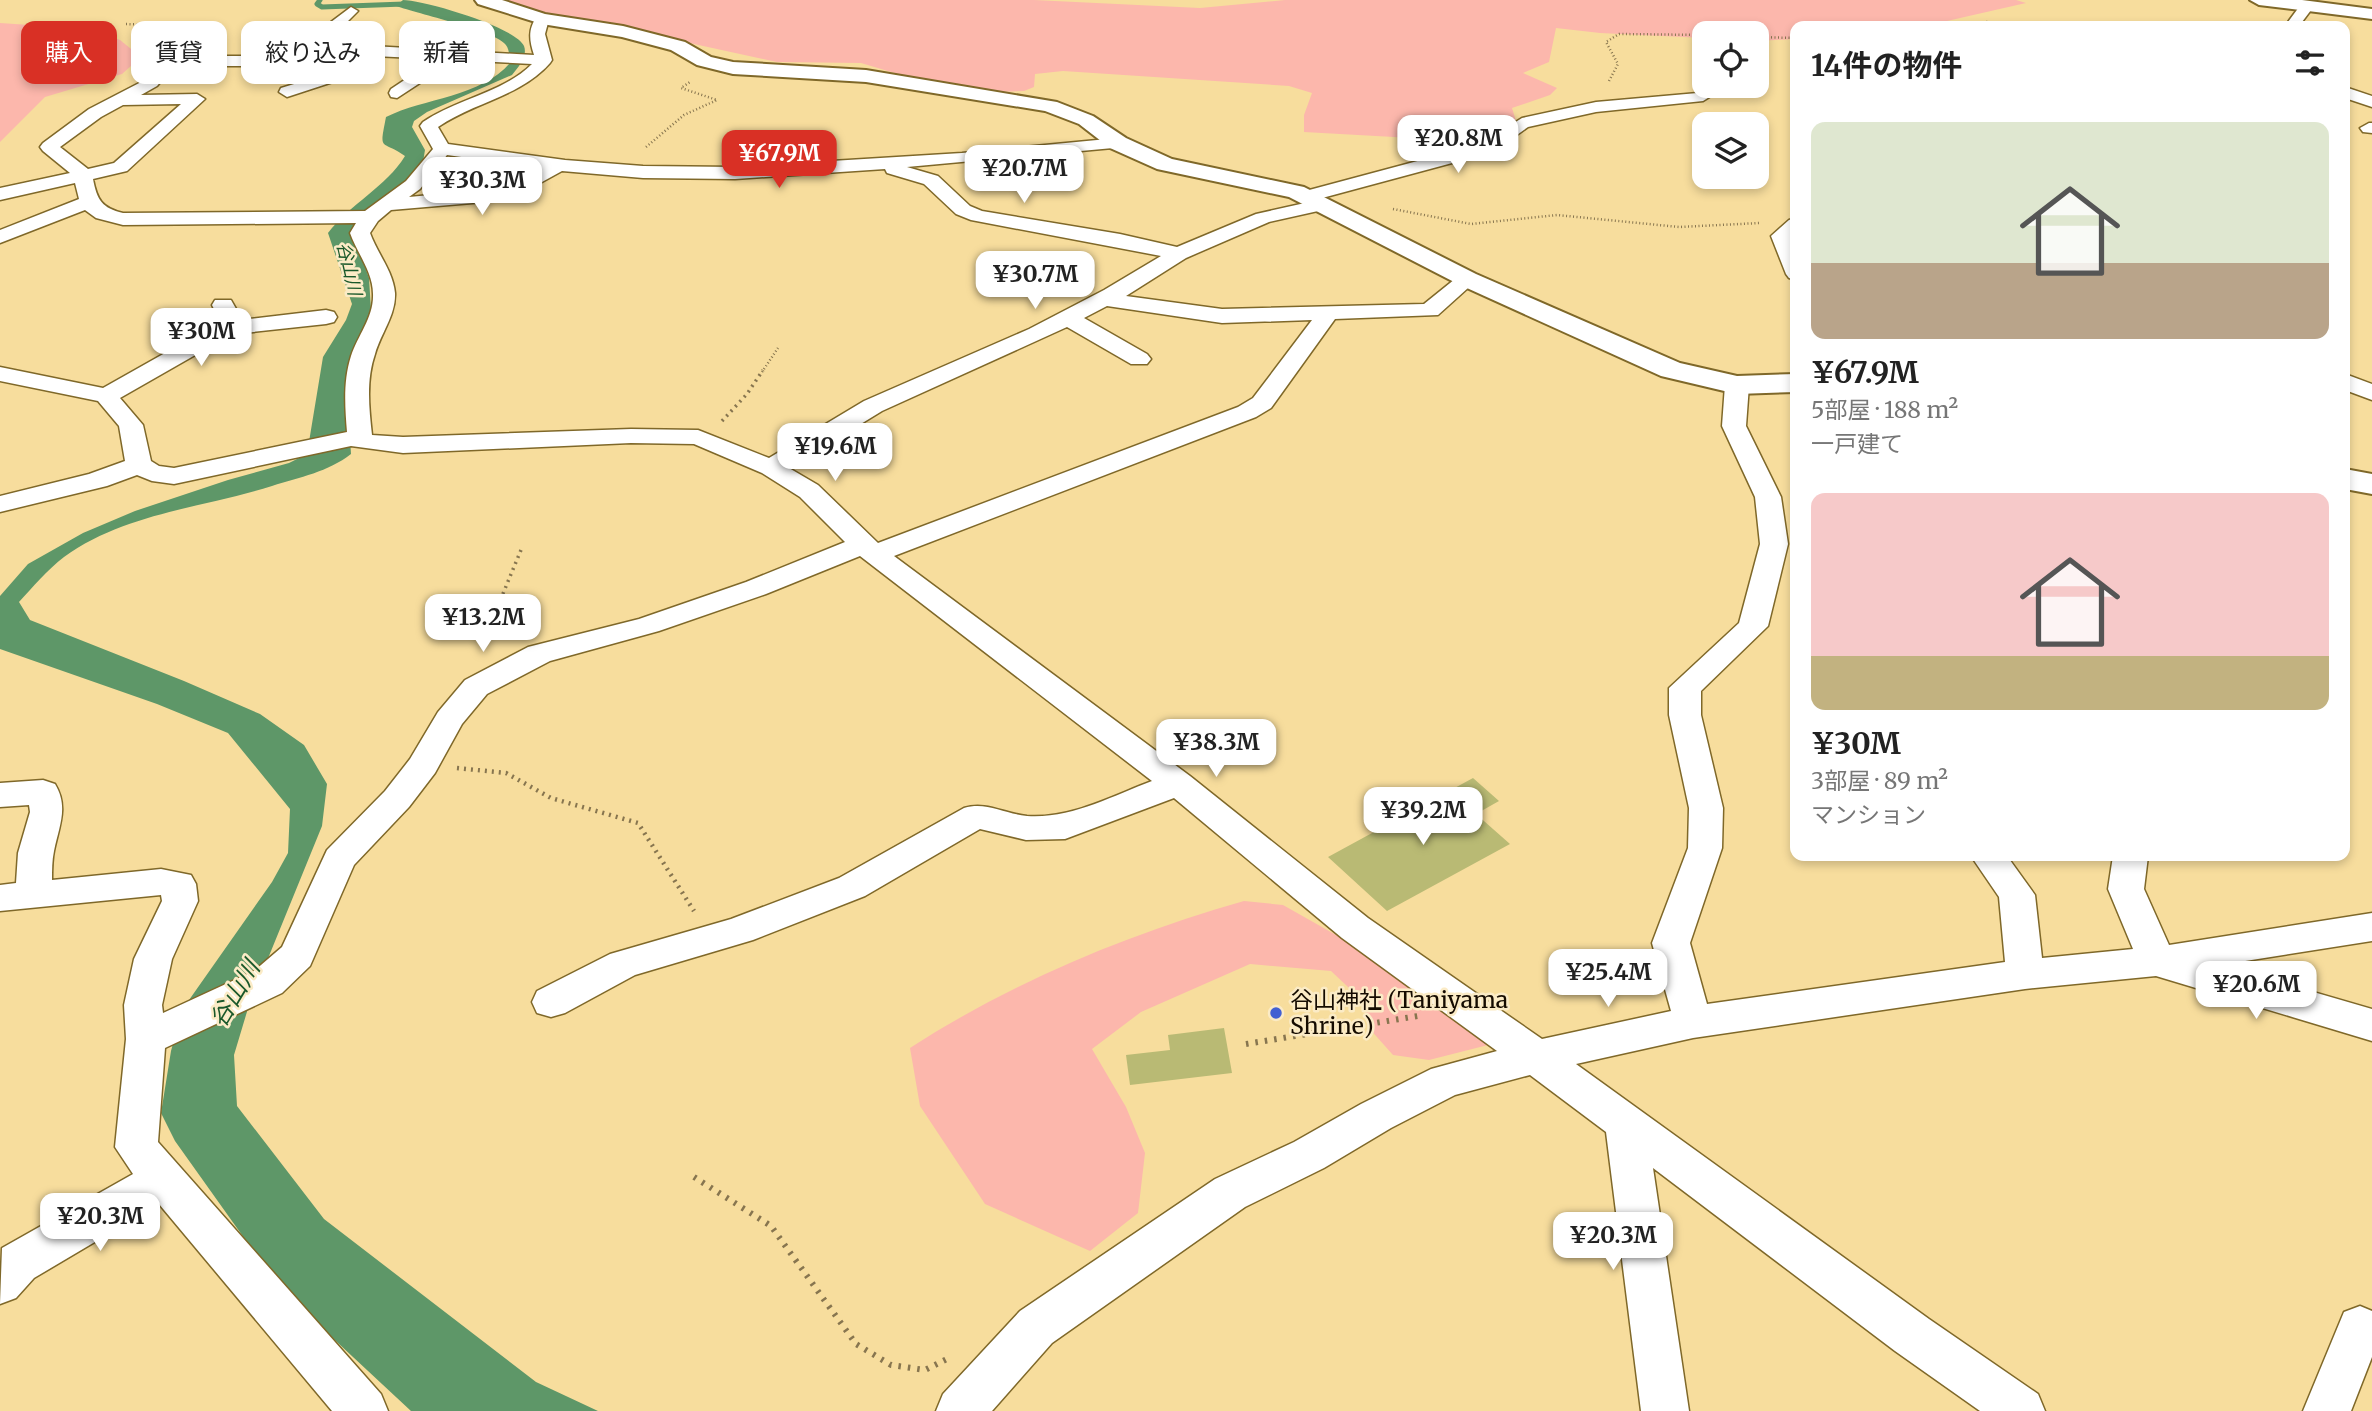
<!DOCTYPE html>
<html lang="ja">
<meta charset="utf-8">
<style>
body{margin:0;font-family:Merriweather,"Noto Sans JP",serif;background:#f6f6f6;color:#222;height:100vh;display:flex;flex-direction:column;font-size:26px;white-space:nowrap}
*{box-sizing:border-box;margin:0}
p{font-size:23px;color:#767676}
.icon{flex:none;width:38px;height:38px;fill:none;stroke:currentColor;stroke-width:2;stroke-linecap:round;stroke-linejoin:round}
.map{position:relative;flex:1;overflow:hidden}
.side{position:absolute;left:1790px;top:21px;width:560px;height:840px;display:flex;flex-direction:column;background:#fff;border-radius:14px;box-shadow:0 4px 10px #0003}
.side>*{flex:none}
.guide{position:absolute;left:21px;top:21px;width:665px;height:63px;display:flex;gap:14px}
.controls{position:absolute;left:1692px;top:21px;display:grid;gap:14px}
.controls a{display:grid;place-items:center;width:77px;height:77px;border-radius:14px;background:#fff;box-shadow:0 4px 10px #0003;font-size:35px}
.price{position:absolute;translate:-50% -60px;padding:0 16px;border-radius:14px;background:#fff;color:#222;font-size:23px;line-height:46px;filter:drop-shadow(0 2px 4px #0008)}
.price::after{content:'';position:absolute;left:50%;top:42px;width:21px;height:16px;margin-left:-10px;background:inherit;clip-path:polygon(0 0,100% 0,50% 100%)}
.price.active{background:#d93025;color:#fff}
ul{padding:0;list-style:none}
li{display:grid;align-content:center;gap:14px;height:371px;padding:0 21px}
li span{display:grid;place-items:center;height:217px;border-radius:14px;color:#555}
li>.icon{margin-inline-start:auto}
span .icon{width:126px;height:126px;fill:#fffc;stroke-width:1}
li b{font-size:30px}
h2{display:flex;justify-content:space-between;align-items:center;height:84px;padding:0 21px;font-size:30px}
.pill{padding:0 24px;border-radius:14px;background:#fff;box-shadow:0 4px 10px #0003;font-size:24px;line-height:63px}
.pill.active{background:#d93025;color:#fff}
.map>svg:first-child{display:block}
.green{fill:#fcb7ac}
.water{fill:#5e9768}
.lines{fill:none;stroke-linecap:round;stroke-linejoin:round}
.stream{stroke:#5e9768;stroke-width:5}
.building{fill:#b9ba74}
.minor-casing{stroke:#7f6829;stroke-width:3}
.tertiary-casing{stroke:#7f6829;stroke-width:4}
.path-far3{stroke:#87754f;stroke-width:2.5;stroke-dasharray:1 2.5;stroke-linecap:butt}
.path-far2{stroke:#87754f;stroke-width:3.5;stroke-dasharray:2 4.5;stroke-linecap:butt}
.path-far1{stroke:#87754f;stroke-width:4.5;stroke-dasharray:2 5;stroke-linecap:butt}
.path{stroke:#87754f;stroke-width:6;stroke-dasharray:2.5 7;stroke-linecap:butt}
.minor{fill:#fff;fill-rule:evenodd}
.tertiary{fill:#fff;fill-rule:evenodd}
.poi-dot{fill:#4260d2;stroke:#fbebc6;stroke-width:2.5}
.labels{text-anchor:middle;stroke-width:5;stroke-linejoin:round;paint-order:stroke}
.far-water-label{font-size:18px;font-style:italic;fill:#1a582a;stroke:#fbebc6}
.near-poi-label{font-size:23px;fill:#150b00;stroke:#fbebc6;text-anchor:start}
.near-water-label{font-size:24px;font-style:italic;fill:#1a582a;stroke:#fbebc6}
</style>
<div class="map">
<svg width="2372" height="1411" viewBox="0 0 2372 1411">
<rect width="100%" height="100%" fill="#f7dd9d"/>
<path class="green" d="M505 0H1034L1200 8 1285 0H2016L2026 3 1925 26H1796L1795 39 1757 41V33H1704V38L1600 33 1556 28 1549 62 1523 73 1557 88 1550 95 1512 108 1516 121 1469 132 1412 138 1304 132V115L1312 93 1289 86 1063 71 1035 74 1034 87 1024 91 996 92 908 77 861 63 777 62 616 27 547 16Z
M0 23 89 29 120 40 141 57 122 74 45 97 0 142Z
M1244 901 1283 905 1375 957 1488 1045 1429 1060 1393 1055 1368 1027 1364 1002 1331 971 1250 964 1141 1012 1092 1049 1126 1107 1145 1153 1138 1213 1090 1251 985 1204 920 1106 910 1048C1012 982 1128 934 1244 901Z"/>
<path class="water" d="M403 0C423 0 516 27 524 46 528 57 518 67 512 75L427 112 414 121 412 127 425 150 423 162 354 236 369 278 371 310 346 377 351 454C328 472 300 477 272 486 202 508 125 513 64 557 47 570 33 587 19 602L30 620 184 681 260 714 304 745 327 784 322 826 249 1005 234 1055 237 1106 324 1219 536 1382 598 1411H411L281 1290 175 1141 161 1113 171 1051 182 1010 272 882 288 853 290 809 228 733 157 704 0 649V596L28 564 83 533 135 511 228 480 289 463 307 454 323 357 346 320 352 304 328 233C350 204 386 187 405 156 381 139 379 153 386 117 424 98 481 97 510 63 509 56 510 48 504 43 491 30 419 14 396 6Z"/>
<g class="lines">
<path class="stream" d="M320 0 317 4 322 7 404 4"/>
</g>
<path class="building" d="M1473 778 1499 801 1476 814 1510 844 1387 911 1328 857Z
M1224 1028 1232 1073 1130 1085 1126 1055 1170 1050 1168 1035Z"/>
<g class="lines">
<defs>
<path id="minor" d="M2307 2 2314 6 2299 26H2285L2302 3Z
M351 7 358 11 346 23 356 41 354 45 534 55C529 40 528 29 537 16H547L549 19 545 34 552 60 550 63C520 97 474 102 438 127L448 144 565 160 643 166 735 167 962 153 1118 138 1124 139 1127 143 1124 147 907 167 938 176 970 206 982 211 1120 234 1177 247 1256 214 1305 203 1295 197 1298 193 1481 144 1522 118 1596 102 1709 92 1711 96 1703 101 1596 112 1528 127 1493 152 1311 201 1320 199 1330 205 1327 209 1269 222 1186 258 1126 296 1222 309 1424 304 1460 275H1474L1478 279 1438 315 1335 319 1271 408 1256 417 894 556 1190 776 1368 918 1542 1039 1671 1011 1652 943 1688 848 1689 808 1669 715V688L1739 623 1760 544 1755 497 1722 426 1725 385 1729 380H1745L1749 385 1746 426 1781 497 1788 544 1768 626 1701 691V715L1723 808 1722 848 1690 943 1707 1004 2005 962 1999 897 1971 856H2007L2035 895 2042 958 2133 949 2108 889 2113 856H2148L2144 889 2169 945 2372 913V941L2220 965 2372 1009V1041L2156 976 2025 989 1693 1038 1576 1064 1929 1319 2038 1394 2045 1411H1980L1895 1351 1653 1168 1689 1411H1641L1606 1132 1530 1075 1455 1095 1391 1128 1324 1168 1245 1207 1052 1343 992 1411H936L943 1394 1020 1311 1215 1179 1294 1142 1361 1104 1431 1069 1497 1051 1342 938 1174 798 1065 839 1026 840 980 829 865 896 753 940 635 975 565 1013 551 1017 537 1013 532 1002 537 991 610 954 731 919 839 878 964 808C986 801 1005 814 1027 816 1071 819 1112 796 1152 781L860 556 766 594 659 631 550 661 487 694 462 724 435 773 409 807 354 865 310 966 282 993 165 1048 158 1142 381 1394 388 1411H332L159 1204 34 1278 16 1298 0 1304 2 1248 133 1174 115 1147 126 1039 124 1005 134 959 162 901 161 895 0 911V885L16 883 18 853 30 812 29 805 0 807V783L43 780 55 784C69 807 59 826 54 851 52 860 52 870 52 880L161 869 191 875 196 884 198 901 172 959 162 1005 163 1013 254 971 282 947 327 850 385 791 410 759 438 712 465 680 528 647 639 619 746 582 845 542 800 497 762 473 694 444 631 443 403 453 351 446 174 484 152 481 137 475 107 486 0 512V496L89 474 125 461 119 426 98 401 0 381V367L103 388 181 344 216 313 212 305 215 300H231L239 314 233 321 326 310 334 312 337 317 334 322 326 324 216 336 197 354 120 398 143 425 151 461 159 466 174 468 347 432C345 407 343 381 351 356 358 335 374 317 373 294 373 272 357 253 350 233L356 223 123 225 96 218 85 210 0 243V230L79 199 75 183 0 200V188L70 173 43 151 40 147 43 143 89 109 145 80 158 65 199 56H281L337 48 340 41 331 29V22ZM353 55 436 59 391 89 389 93 391 97 397 98 455 60 532 64C503 93 456 99 423 122L420 126 433 149 406 181 365 211 123 213C102 208 97 200 93 179L127 171 205 99 197 94 141 95 157 86 169 72 199 66H281L320 60 327 74 281 88 279 92 287 97 342 79 344 76 334 58ZM181 104 114 163 88 169 60 147 101 117 123 105ZM447 155 540 168 494 189 409 197 420 189ZM885 169 887 173 924 184 956 214 971 220 1161 256 1104 290 1029 329 864 401 769 458 698 430 631 429 403 437 372 435C369 408 366 380 375 354 381 333 396 315 395 293 393 271 377 253 370 233L378 221 391 210 496 201 522 193 562 171 643 178 735 179ZM1107 306 1222 323 1312 320 1253 398 1238 407 878 543 818 485 789 468 882 411 1067 327 1131 364H1147L1151 359 1147 354 1084 318Z
M2345 87 2372 96V107L2345 98Z
M2369 123H2372V133L2363 132 2360 128Z
M1796 218V234L1792 237 1796 247V280L1789 278 1786 274 1771 236 1789 220Z
M2345 374 2372 384V400L2345 390Z
M2360 1306 2372 1311V1357L2351 1411H2303L2344 1312Z"/>
<path id="tertiary" d="M475 0H502L545 14 623 26 685 42 711 57 733 62 866 70 1057 102 1093 116 1126 138 1172 159 1304 187 1476 274 1680 363 1737 376 1796 374V392L1737 394 1661 376 1458 284 1289 197 1157 169 1110 148 1079 124 1045 111 866 82 733 74 697 65 671 50 622 37 542 24 478 4Z
M2250 0H2302L2372 9V19L2259 5Z
M2345 469 2372 474V494L2345 489Z"/>
</defs>
<use href="#minor" class="minor-casing"/>
<use href="#tertiary" class="tertiary-casing"/>
<path class="path-far3" d="M126 24 179 26 175 39 178 41
M1969 26 1987 22 2004 26
M1757 37 1796 38
M1609 81 1618 64 1606 42 1619 34 1704 35
M646 147 684 115 717 100 681 88 690 82
M1393 209 1471 224 1557 215 1679 227 1760 223
M762 372 778 348"/>
<path class="path-far2" d="M722 421 747 394 763 370
M521 550 502 596 523 630"/>
<path class="path-far1" d="M457 768 506 773 551 798 638 823 694 911"/>
<path class="path" d="M1246 1044 1418 1016
M694 1177 771 1226 856 1344 891 1365 925 1370 947 1359"/>
<use href="#minor" class="minor"/>
<use href="#tertiary" class="tertiary"/>
</g>
<circle class="poi-dot" cx="1276" cy="1013" r="7"/>
<g class="labels">
<g class="far-water-label">
<text transform="translate(349 269) rotate(77)" y="6">谷山川</text>
</g>
<g class="near-poi-label">
<text x="1290" y="1008">谷山神社 (Taniyama<tspan x="1290" dy="26">Shrine)</tspan></text>
</g>
<g class="near-water-label">
<text transform="translate(235 994) rotate(-59)" y="8">谷山川</text>
</g>
</g>
</svg>
<div class="controls">
<a><svg class="icon" aria-label="locate" viewBox="0 0 24 24"><circle cx="12" cy="12" r="6"/><path d="M12 2v4M12 18v4M2 12h4M18 12h4"/></svg></a>
<a><svg class="icon" aria-label="layers" viewBox="0 0 24 24"><path d="M12 4l9 5-9 5-9-5zM3 14l9 5 9-5"/></svg></a>
</div>
<b class="price" style="left:1458px;top:175px">¥20.8M</b>
<b class="price active" style="left:779px;top:190px">¥67.9M</b>
<b class="price" style="left:1024px;top:205px">¥20.7M</b>
<b class="price" style="left:482px;top:217px">¥30.3M</b>
<b class="price" style="left:1035px;top:311px">¥30.7M</b>
<b class="price" style="left:201px;top:368px">¥30M</b>
<b class="price" style="left:835px;top:483px">¥19.6M</b>
<b class="price" style="left:483px;top:654px">¥13.2M</b>
<b class="price" style="left:1216px;top:779px">¥38.3M</b>
<b class="price" style="left:1423px;top:847px">¥39.2M</b>
<b class="price" style="left:1608px;top:1009px">¥25.4M</b>
<b class="price" style="left:2256px;top:1021px">¥20.6M</b>
<b class="price" style="left:100px;top:1253px">¥20.3M</b>
<b class="price" style="left:1613px;top:1272px">¥20.3M</b>
<div class="guide">
<a class="pill active">購入</a>
<a class="pill">賃貸</a>
<a class="pill">絞り込み</a>
<a class="pill">新着</a>
</div>
<section class="side">
<h2>14件の物件<svg class="icon" aria-label="filters" viewBox="0 0 24 24"><path d="M4 7h16M4 17h16"/><circle cx="9" cy="7" r="2"/><circle cx="15" cy="17" r="2"/></svg></h2>
<ul>
<li><span style="background:linear-gradient(#dfe7d0 65%,#b9a48a 0)"><svg class="icon" aria-label="home" viewBox="0 0 24 24"><path d="M3 11l9-7 9 7M6 9v11h12V9"/></svg></span><div><b>¥67.9M</b><p>5部屋 · 188 m²</p><p>一戸建て</p></div></li>
<li><span style="background:linear-gradient(#f6c9c9 75%,#c2b280 0)"><svg class="icon" aria-label="home" viewBox="0 0 24 24"><path d="M3 11l9-7 9 7M6 9v11h12V9"/></svg></span><div><b>¥30M</b><p>3部屋 · 89 m²</p><p>マンション</p></div></li>
</ul>
</section>
</div>
